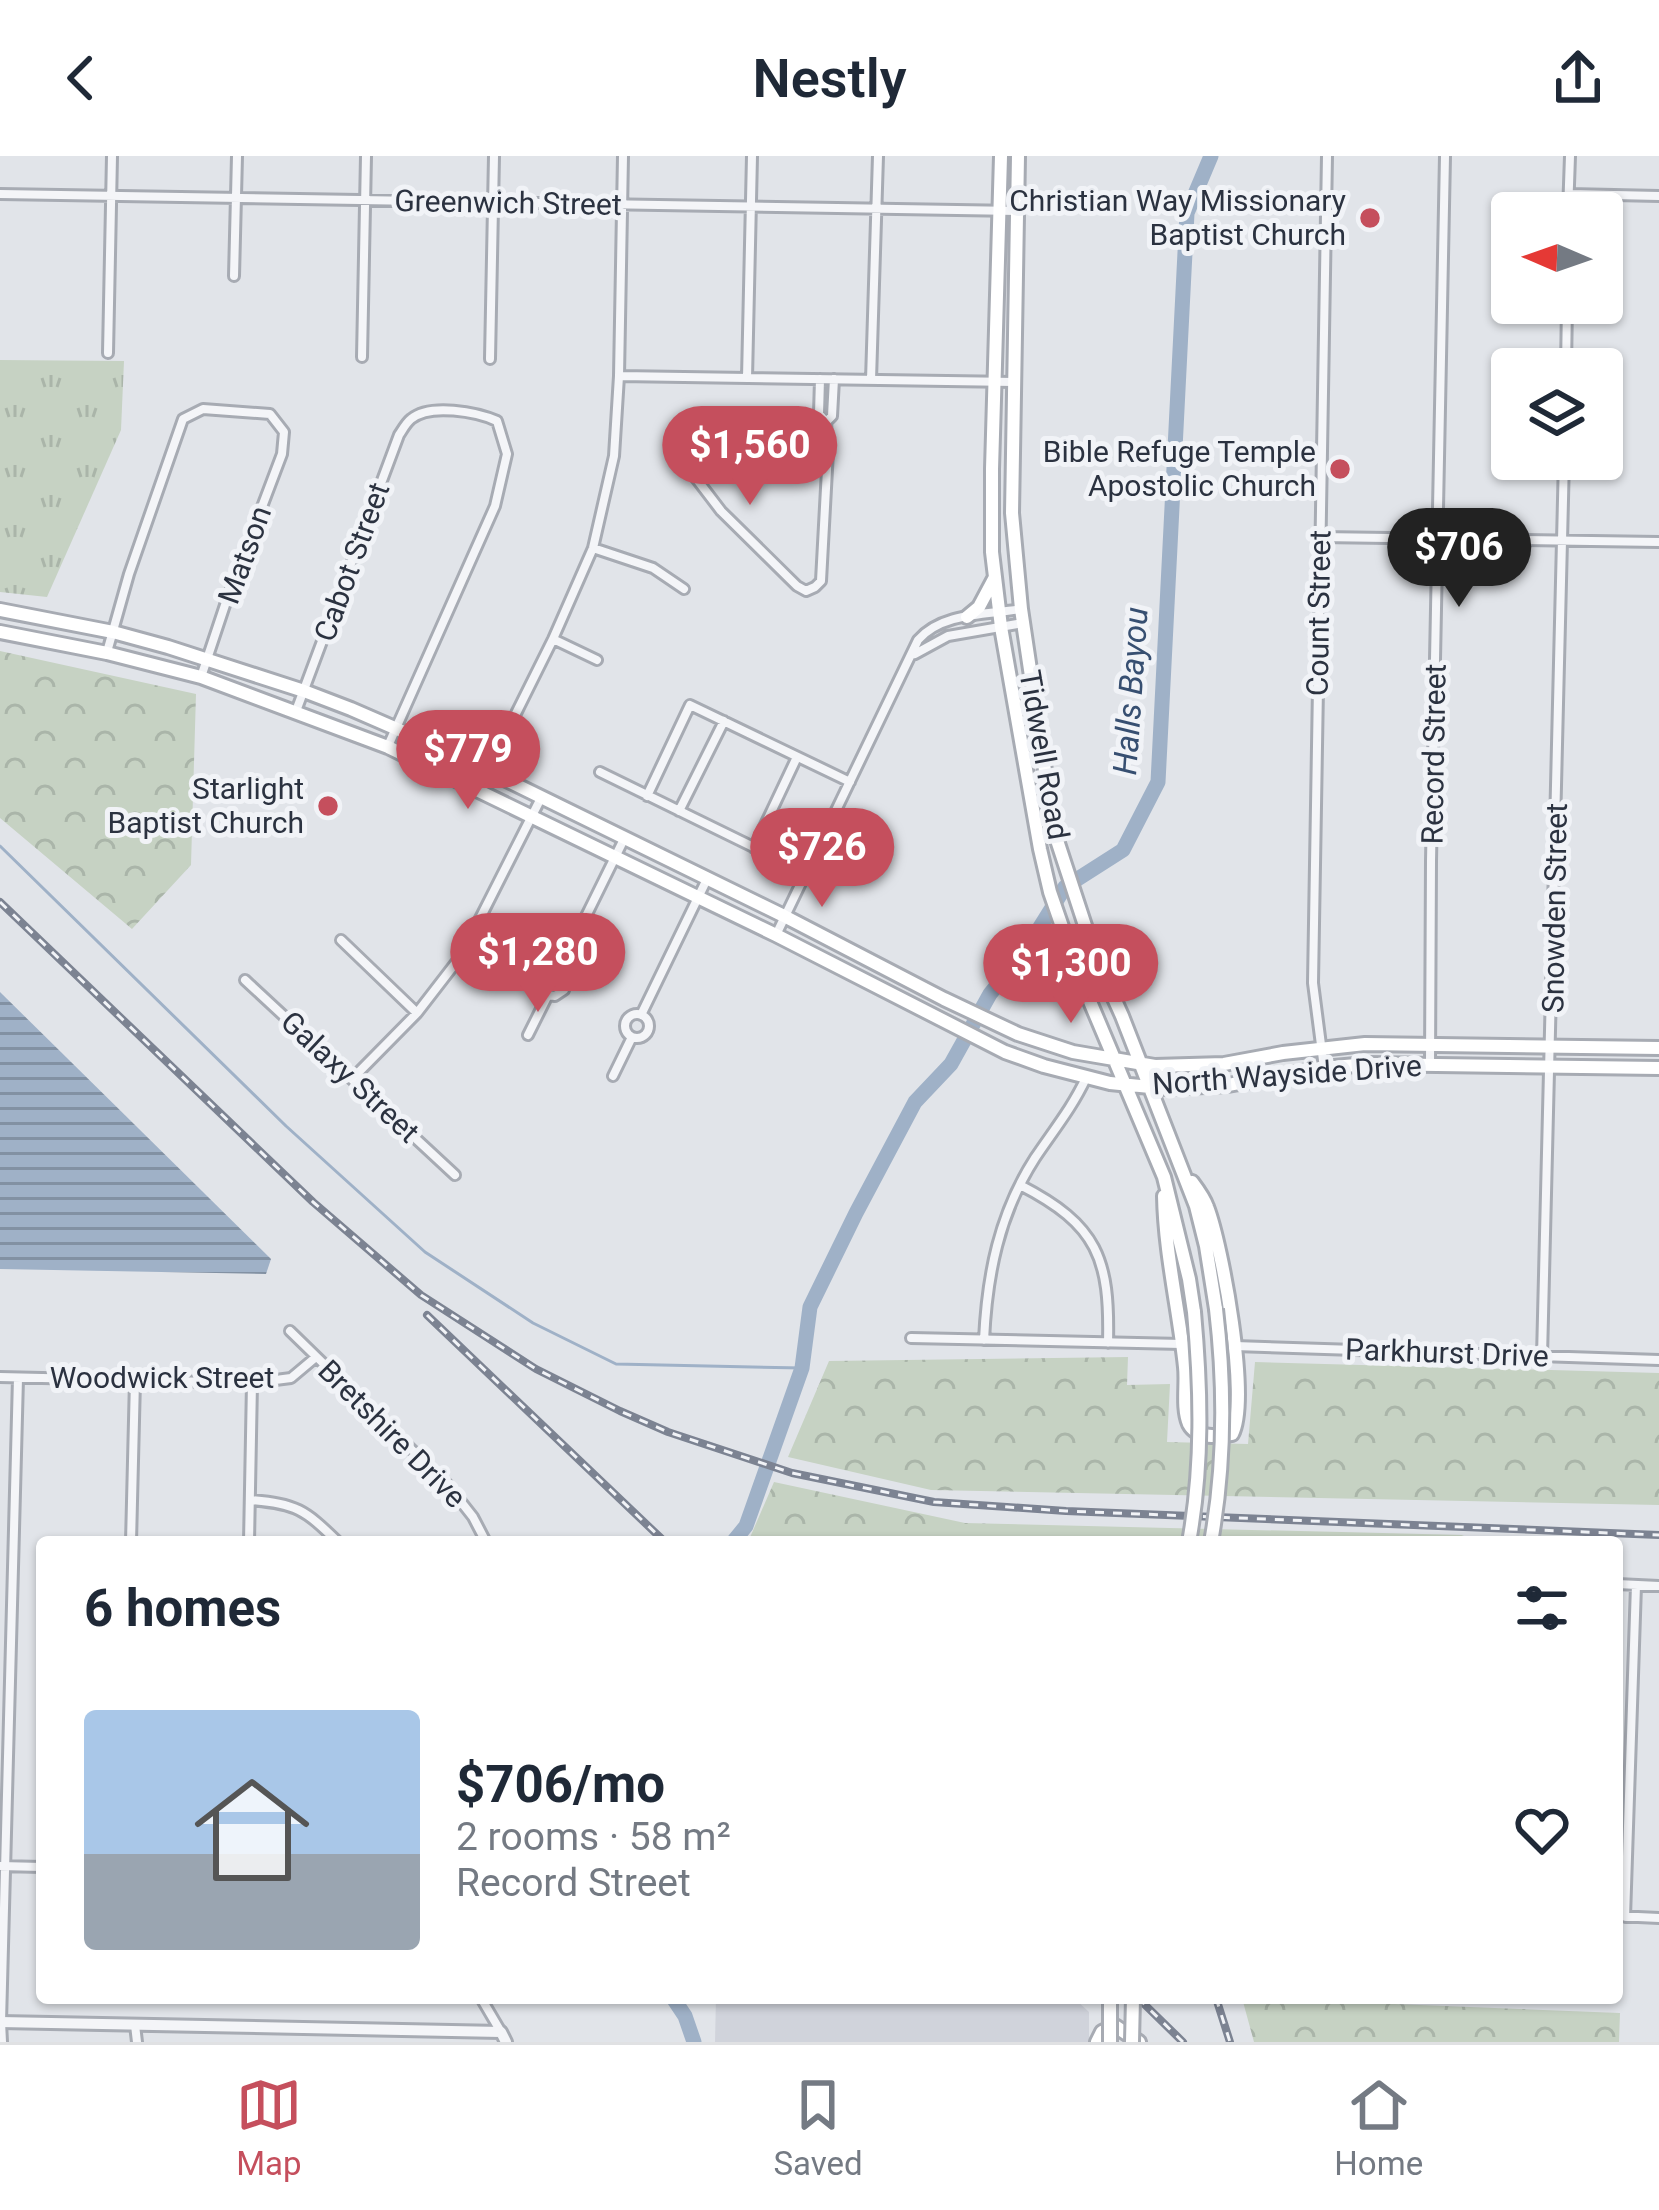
<!DOCTYPE html>
<meta charset="utf-8">
<style>
body{margin:0;font-family:Roboto,sans-serif;background:#f6f6f7;color:#1f2937;height:100vh;display:flex;flex-direction:column;font-size:45px;white-space:nowrap}
*{box-sizing:border-box;margin:0}
p{font-size:39px;color:#747a83}
.icon{flex:none;width:66px;height:66px;fill:none;stroke:currentColor;stroke-width:2;stroke-linecap:round;stroke-linejoin:round}
.map{position:relative;flex:1;overflow:hidden}
.drawer{position:absolute;left:36px;top:1380px;width:1587px;height:468px;display:flex;flex-direction:column;background:#fff;border-radius:12px;box-shadow:0 3px 9px #0004}
.drawer>*{flex:none}
.needle{width:78px;rotate:272deg}
.controls{position:absolute;left:1491px;top:36px;display:grid;gap:24px}
.controls a{display:grid;place-items:center;width:132px;height:132px;border-radius:12px;background:#fff;box-shadow:0 3px 9px #0004;font-size:60px}
.price{position:absolute;translate:-50% -102px;padding:0 27px;border-radius:42px;background:#c54f5d;color:#fff;font-size:39px;line-height:78px;filter:drop-shadow(0 3px 6px #0008)}
.price::after{content:'';position:absolute;left:50%;top:72px;width:36px;height:27px;margin-left:-18px;background:inherit;clip-path:polygon(0 0,100% 0,50% 100%)}
.price.selected{background:#222;color:#fff}
ul{padding:0;list-style:none}
li{display:flex;align-items:center;gap:36px;height:300px;padding:0 48px}
li span{display:grid;place-items:center;flex:none;width:336px;height:240px;border-radius:12px;color:#555}
li>.icon{margin-inline-start:auto}
span .icon{width:144px;height:144px;fill:#fffc;stroke-width:1}
li b{font-size:51px}
h2{display:flex;justify-content:space-between;align-items:center;height:144px;padding:0 48px;font-size:51px}
header{display:flex;justify-content:space-between;align-items:center;height:156px;padding:0 48px;background:#fff;font-size:54px;font-weight:600}
.tab-bar{display:flex;justify-content:space-around;align-items:center;height:168px;border-top:3px solid #e0e1e3;background:#fff;font-size:33px;color:#747a83}
.tab-bar a{display:grid;justify-items:center;gap:6px}
.tab-bar .selected{color:#c54f5d}
.map>svg:first-child{display:block}
.built{fill:#d0d3db}
.grass{fill:url(#grass-tufts)}
.forest{fill:url(#forest-crowns)}
.water{fill:url(#water-rules)}
.lines{fill:none;stroke-linecap:round;stroke-linejoin:round}
.stream{stroke:#9fb1c7;stroke-width:3}
.river{stroke:#9fb1c7;stroke-width:15}
.minor-casing{stroke:#a7abb3;stroke-width:14}
.tertiary-casing{stroke:#a7abb3;stroke-width:16}
.secondary-casing{stroke:#a7abb3;stroke-width:18}
.minor{stroke:#f4f5f8;stroke-width:8}
.tertiary{stroke:#f4f5f8;stroke-width:10}
.secondary{stroke:#fff;stroke-width:12}
.rail-casing{stroke:#7c8392;stroke-width:8}
.rail{stroke:#f1f3f7;stroke-width:3;stroke-dasharray:9;stroke-linecap:butt}
.secondary-bridge-casing{stroke:#a7abb3;stroke-width:18;stroke-linecap:butt}
.secondary-bridge{stroke:#fff;stroke-width:12}
.poi-dot{fill:#c54f5d;stroke:#f1f3f7;stroke-width:4.5}
.labels{text-anchor:middle;stroke-width:10;stroke-linejoin:round;paint-order:stroke}
.poi-label{font-size:30px;fill:#2b3240;stroke:#f1f3f7;text-anchor:end}
.street-label{font-size:30px;fill:#2b3240;stroke:#f1f3f7}
.water-label{font-size:33px;font-style:italic;fill:#374f71;stroke:#f1f3f7}
</style>
<header><svg class="icon" aria-label="back" viewBox="0 0 24 24"><path d="M15 5l-7 7 7 7"/></svg>Nestly<svg class="icon" aria-label="share" viewBox="0 0 24 24"><path d="M12 15V3M7 8l5-5 5 5M5 13v7h14v-7"/></svg></header>
<div class="map">
<svg width="1659" height="1886" viewBox="0 0 1659 1886">
<defs>
<pattern id="grass-tufts" width="24" height="20" patternUnits="userSpaceOnUse" patternTransform="scale(3)"><rect width="24" height="20" fill="#c6d2c3"/><path d="M3 7l-1-3M5 7V3M7 7l1-3M15 17l-1-3M17 17v-4M19 17l1-3" fill="none" stroke="#aab5a9"/></pattern>
<pattern id="forest-crowns" width="20" height="18" patternUnits="userSpaceOnUse" patternTransform="scale(3)"><rect width="20" height="18" fill="#c6d2c3"/><path d="M2 6a3 3 0 1 1 6 0M12 15a3 3 0 1 1 6 0" fill="none" stroke="#aab5a9"/></pattern>
<pattern id="water-rules" width="6" height="5" patternUnits="userSpaceOnUse" patternTransform="scale(3)"><rect width="6" height="5" fill="#9fb1c7"/><path d="M0 2.5h6" fill="none" stroke="#8291a3"/></pattern>
</defs>
<rect width="100%" height="100%" fill="#e1e4e9"/>
<path class="built" d="M716 1842H1074L1089 1856V1886H715Z"/>
<path class="grass" d="M0 204 124 205 121 274 47 441 0 436Z"/>
<path class="forest" d="M0 495 196 538 191 709 132 773 0 662Z
M1128 1201 1127 1229 1170 1228 1167 1286 1248 1288 1255 1206 1659 1217V1349L931 1334 788 1301 829 1205Z
M774 1326 965 1367 1464 1379 1446 1386H748Z
M1242 1842 1620 1857 1619 1886H1254Z"/>
<path class="water" d="M0 836 271 1103 266 1118 0 1113Z"/>
<g class="lines">
<path class="stream" d="M0 690 286 970 425 1096 533 1167 616 1208 802 1212"/>
<path class="river" d="M733 1386 746 1370 802 1212 810 1151 856 1057 915 946 951 908 990 838 1027 792 1065 731 1123 694 1158 626 1187 57 1211 0
M673 1842 685 1860 694 1886"/>
<defs>
<path id="minor" d="M0 38 1017 55
M1569 38 1659 40
M1568 57 1570 0
M234 120 237 0
M108 197 112 0
M362 201 366 0
M490 203 494 0
M1566 213 1567 147
M620 220 1014 226
M747 222 752 0
M820 223 819 258 826 266 828 295 821 425 815 431 806 435 797 430 721 355 676 296 675 285 682 276 827 279
M871 224 878 0
M826 266 832 260 834 223
M1320 381 1659 386
M593 392 653 412 684 433
M553 483 597 504
M107 496 129 418 183 263 203 253 270 258 284 276 282 298 226 446 201 521
M915 498 948 480 1023 467
M296 555 399 279C403 273 406 267 411 263 430 247 477 256 497 265L507 298 495 350 388 590
M600 616 786 707
M478 634 553 483 593 392 614 300 619 220 623 0
M647 640 690 549 850 626
M679 655 724 565
M754 692 797 601
M776 779 918 484C942 456 987 459 1021 453
M341 784 417 857
M558 817 564 823V834L555 840 548 839 541 830 542 823 548 817H558L624 683
M245 824 455 1019
M625 870a12 12 0 1 1 24 0a12 12 0 1 1-24 0Z
M641 859 707 723
M528 879 548 839
M1430 907 1431 705 1445 0
M1324 912 1313 827 1327 0
M613 920 632 881
M352 923 417 857 461 800 541 642
M1020 1029C1098 1069 1110 1103 1108 1187
M290 1175 447 1328 473 1361 486 1386
M911 1182 1182 1188
M984 1184C987 1119 999 1058 1035 1002 1053 975 1072 952 1086 922
M1235 1190 1659 1204
M1542 1201 1564 303
M0 1221 252 1227 291 1222 316 1201
M250 1344C297 1348 304 1353 338 1386
M131 1386 135 1224
M249 1386 252 1227
M1617 1428 1659 1430
M0 1710 42 1711
M1617 1760 1659 1762
M1625 1761 1636 1429
M481 1842 501 1876
M135 1869 137 1886
M2 1886 1 1866 18 1222"/>
<path id="tertiary" d="M0 1866 501 1876 506 1886"/>
<path id="secondary" d="M1001 0 992 313V396L1001 471 1040 693 1050 736 1078 817 1164 1021 1189 1123 1194 1156
M1018 0 1012 357 1021 453 1054 675 1095 800 1122 860 1196 1050 1206 1090 1216 1153
M0 454 113 476 168 491 304 535 351 553 443 593 784 760 944 843 1018 878 1073 896 1155 910 1224 908 1283 897 1365 888 1659 892
M967 461 979 451 995 421
M0 476 107 497 201 521 388 591 776 779 1005 896 1044 910 1110 927 1160 932 1228 929 1324 912 1366 908 1659 912
M1164 1040C1165 1097 1179 1154 1185 1211 1187 1227 1182 1252 1189 1268 1197 1283 1219 1281 1232 1278 1250 1243 1222 1090 1207 1051 1204 1042 1198 1034 1192 1026
M1097 1886 1102 1876 1115 1870 1139 1886"/>
</defs>
<use href="#minor" class="minor-casing"/>
<use href="#tertiary" class="tertiary-casing"/>
<use href="#secondary" class="secondary-casing"/>
<use href="#minor" class="minor"/>
<use href="#tertiary" class="tertiary"/>
<use href="#secondary" class="secondary"/>
<defs>
<path id="rail" d="M0 746 313 1046 421 1139 536 1213 620 1255 668 1276 792 1317 934 1346 1066 1355 1659 1379
M427 1159 665 1386
M1138 1842 1183 1886
M1216 1842 1230 1886"/>
</defs>
<use href="#rail" class="rail-casing"/>
<use href="#rail" class="rail"/>
<defs>
<path id="secondary-bridge" d="M1189 1386C1203 1310 1201 1233 1194 1156
M1211 1386C1225 1309 1225 1230 1216 1153
M1110 1886V1842
M1132 1886 1133 1842"/>
</defs>
<use href="#secondary-bridge" class="secondary-bridge-casing"/>
<use href="#secondary-bridge" class="secondary-bridge"/>
</g>
<g class="poi-dot">
<circle cx="1370" cy="62" r="12"/>
<circle cx="1340" cy="313" r="12"/>
<circle cx="328" cy="650" r="12"/>
</g>
<g class="labels">
<g class="poi-label">
<text x="1346" y="55">Christian Way Missionary<tspan x="1346" dy="34">Baptist Church</tspan></text>
<text x="1316" y="306">Bible Refuge Temple<tspan x="1316" dy="34">Apostolic Church</tspan></text>
<text x="304" y="643">Starlight<tspan x="304" dy="34">Baptist Church</tspan></text>
</g>
<g class="street-label">
<text transform="translate(508 47) rotate(1)" y="10">Greenwich Street</text>
<text transform="translate(245 399) rotate(-70)" y="10">Matson</text>
<text transform="translate(352 406) rotate(-70)" y="10">Cabot Street</text>
<text transform="translate(1319 457) rotate(-89)" y="10">Count Street</text>
<text transform="translate(1434 598) rotate(-89)" y="10">Record Street</text>
<text transform="translate(1044 599) rotate(80)" y="10">Tidwell Road</text>
<text transform="translate(1555 752) rotate(-89)" y="10">Snowden Street</text>
<text transform="translate(1287 919) rotate(-4)" y="10">North Wayside Drive</text>
<text transform="translate(350 921) rotate(43)" y="10">Galaxy Street</text>
<text transform="translate(1447 1197) rotate(2)" y="10">Parkhurst Drive</text>
<text x="162" y="1232">Woodwick Street</text>
<text transform="translate(392 1278) rotate(45)" y="10">Bretshire Drive</text>
</g>
<g class="water-label">
<text transform="translate(1130 535) rotate(-86)" y="12">Halls Bayou</text>
</g>
</g>
</svg>
<div class="controls">
<a><svg class="needle" viewBox="-14 -14 28 28"><path d="M0-13l5 13h-10z" fill="#e53935"/><path d="M0 13l5-13h-10z" fill="#747a83"/></svg></a>
<a><svg class="icon" aria-label="layers" viewBox="0 0 24 24"><path d="M12 4l9 5-9 5-9-5zM3 14l9 5 9-5"/></svg></a>
</div>
<b class="price" style="left:750px;top:352px">$1,560</b>
<b class="price selected" style="left:1459px;top:454px">$706</b>
<b class="price" style="left:468px;top:656px">$779</b>
<b class="price" style="left:822px;top:754px">$726</b>
<b class="price" style="left:538px;top:859px">$1,280</b>
<b class="price" style="left:1071px;top:870px">$1,300</b>
<section class="drawer">
<h2>6 homes<svg class="icon" aria-label="filters" viewBox="0 0 24 24"><path d="M4 7h16M4 17h16"/><circle cx="9" cy="7" r="2"/><circle cx="15" cy="17" r="2"/></svg></h2>
<ul>
<li><span style="background:linear-gradient(#a9c7e8 60%,#9aa5b1 0)"><svg class="icon" aria-label="home" viewBox="0 0 24 24"><path d="M3 11l9-7 9 7M6 9v11h12V9"/></svg></span><div><b>$706/mo</b><p>2 rooms · 58 m²</p><p>Record Street</p></div><svg class="icon" aria-label="heart" viewBox="0 0 24 24"><path d="M12 20l-8-8c-3-5 5-10 8-4 3-6 11-1 8 4z"/></svg></li>
</ul>
</section>
</div>
<nav class="tab-bar">
<a class="selected"><svg class="icon" aria-label="map" viewBox="0 0 24 24"><path d="M3 6l6-2 6 2 6-2v14l-6 2-6-2-6 2zM9 4v14M15 6v14"/></svg>Map</a>
<a><svg class="icon" aria-label="saved" viewBox="0 0 24 24"><path d="M7 4h10v16l-5-4-5 4z"/></svg>Saved</a>
<a><svg class="icon" aria-label="home" viewBox="0 0 24 24"><path d="M3 11l9-7 9 7M6 9v11h12V9"/></svg>Home</a>
</nav>
